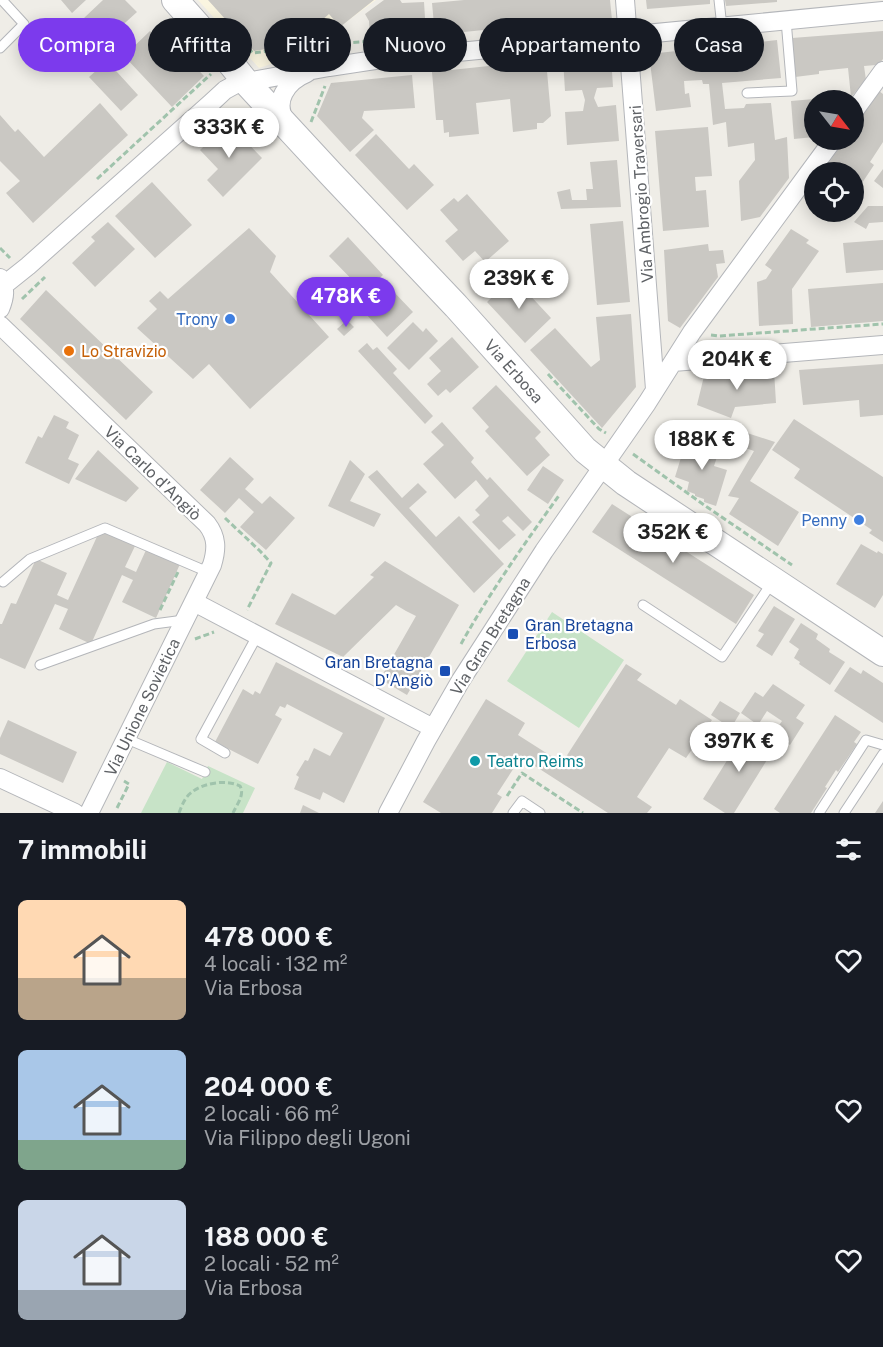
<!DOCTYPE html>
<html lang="it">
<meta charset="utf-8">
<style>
body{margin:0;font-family:"Public Sans",sans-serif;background:#20242c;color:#f1f3f6;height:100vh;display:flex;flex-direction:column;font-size:22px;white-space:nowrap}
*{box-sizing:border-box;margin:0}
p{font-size:20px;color:#9ea1a6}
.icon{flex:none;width:33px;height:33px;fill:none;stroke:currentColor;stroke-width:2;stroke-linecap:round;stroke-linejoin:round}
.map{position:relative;height:813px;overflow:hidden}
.drawer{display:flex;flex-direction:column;background:#171b24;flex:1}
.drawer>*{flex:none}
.guide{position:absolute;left:18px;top:18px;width:848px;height:54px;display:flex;gap:12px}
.needle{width:39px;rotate:121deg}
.buttons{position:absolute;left:804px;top:90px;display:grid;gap:12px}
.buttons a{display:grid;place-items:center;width:60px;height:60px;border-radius:50%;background:#171b24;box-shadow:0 3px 15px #0003;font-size:30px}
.price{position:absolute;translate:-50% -51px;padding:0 14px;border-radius:21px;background:#fff;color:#222;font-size:20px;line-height:39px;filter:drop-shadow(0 2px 3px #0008)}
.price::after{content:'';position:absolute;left:50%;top:36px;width:18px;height:14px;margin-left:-9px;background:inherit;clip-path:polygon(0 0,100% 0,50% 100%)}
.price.selected{background:#7c3aed;color:#fff}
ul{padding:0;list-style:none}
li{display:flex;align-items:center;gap:18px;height:150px;padding:0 18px}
li span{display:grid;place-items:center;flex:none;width:168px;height:120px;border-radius:9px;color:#555}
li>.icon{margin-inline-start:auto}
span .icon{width:72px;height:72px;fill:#fffc;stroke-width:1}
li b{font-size:26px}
h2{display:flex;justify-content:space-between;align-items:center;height:72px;padding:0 18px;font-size:26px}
.chip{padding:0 21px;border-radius:27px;background:#171b24;box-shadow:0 3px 15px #0003;font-size:21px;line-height:54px}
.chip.selected{background:#7c3aed;color:#fff}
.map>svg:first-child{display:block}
.commercial{fill:#faf5e0}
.green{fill:#c7e3c7}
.building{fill:#cac8c3}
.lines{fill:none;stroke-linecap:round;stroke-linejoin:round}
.service-casing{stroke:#b4b6ba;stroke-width:11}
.minor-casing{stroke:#b4b6ba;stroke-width:20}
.secondary-casing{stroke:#b3b5b9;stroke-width:28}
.path{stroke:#a0c3ac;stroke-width:3;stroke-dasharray:6 3;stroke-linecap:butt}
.service{stroke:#fff;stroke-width:9}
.minor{stroke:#fff;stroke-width:18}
.secondary{stroke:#fff;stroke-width:26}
.shop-dot{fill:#3f7fe0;stroke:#fff;stroke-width:2}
.food-dot{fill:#e8710a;stroke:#fff;stroke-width:2}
.transit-dot{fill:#1a4fb4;stroke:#fff;stroke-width:2}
.culture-dot{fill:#0f9aa8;stroke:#fff;stroke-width:2}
.labels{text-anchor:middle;stroke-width:4.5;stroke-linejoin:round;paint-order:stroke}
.street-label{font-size:16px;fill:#5e6165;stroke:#fff}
.shop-label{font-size:16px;fill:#366cbe;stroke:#fff;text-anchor:end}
.food-label{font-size:16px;fill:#c56008;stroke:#fff;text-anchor:start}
.transit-label{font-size:16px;fill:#164399;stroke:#fff;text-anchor:start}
.culture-label{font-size:16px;fill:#0d838f;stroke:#fff;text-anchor:start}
</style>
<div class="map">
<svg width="883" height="813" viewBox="0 0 883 813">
<rect width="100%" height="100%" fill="#efede7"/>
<path class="commercial" d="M198 0H376L304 53 259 68Z"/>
<path class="green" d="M552 612 624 660 579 728 507 681Z
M167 762 202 779 208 766 255 788 243 813H141Z"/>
<path class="building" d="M61 0H86L72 13Z
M103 0H125L137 12 105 41 84 18Z
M208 0H374L340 27 329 14 313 28 306 22 278 47 254 51Z
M384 0H400L402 3 424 2 426 34 370 40 369 21 365 14Z
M464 0H610L612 20 540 24 435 35 432 3Z
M646 0H710V4L647 9Z
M725 0H777V2L726 6Z
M150 31 161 42 167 37 204 76 172 107 124 56Z
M883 31V59L880 63 876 65 864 66 866 80 851 97 848 68 819 71V74L795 77 792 38Z
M777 40 781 78 722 83 725 109 744 108 746 104 771 103 775 140 787 137 789 178 760 217 741 221 739 181 755 160 754 143 728 147 726 122 713 125 709 84H703L702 80 684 81 685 94 689 93 691 107 656 111 649 54Z
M611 56 613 87 597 88 594 98 598 107 616 105 619 141 567 145 565 112 583 111 585 100 582 90 565 91 563 59Z
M546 60 551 116 543 123H537V129L513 132 510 99 476 103 479 134 449 137V132L444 133 443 120H436L432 72Z
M107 61 138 95 121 111 89 77Z
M412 75 415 108 364 111 362 118 374 130 350 152 317 116 331 83Z
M879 91 883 94V142L870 162 874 165 854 195V172H822L845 140H854V127Z
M814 99V137L794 139 791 101Z
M100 103 128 135 33 223 6 193 20 181 0 161V115L15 132 18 129 44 157Z
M228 123 262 158 223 197 207 180 218 169 200 150Z
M708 127 712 176 695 177 696 191 706 190 709 227 663 231 655 131Z
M376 134 409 169 414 164 434 185 407 210 355 155Z
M617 160 621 207 561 209 557 192 570 189 572 200H587L586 189H593L590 162Z
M883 169V188L874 181Z
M152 182 192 225 155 258 115 216Z
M467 194 509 241 485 262 475 251 463 261 445 241 458 230 440 210 454 198 458 202Z
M868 206H883V222L869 223 866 229 854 222Z
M623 221 630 302 597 305 590 224Z
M108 222 135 249 95 287 72 263 95 241 91 237Z
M249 228 276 256 270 272 329 337 250 409 209 364 193 379 137 328 157 309 149 301 160 291 168 299Z
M791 229 809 240 806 243 819 251 792 289 793 324 759 326 757 282 766 279 772 270 765 265Z
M348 237 383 275 364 292 329 256Z
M883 240V270L846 273 843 243Z
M708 244 709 251 723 250 725 263 716 264 718 277 680 328 668 321 664 250Z
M513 277 551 318 525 343 487 302Z
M883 283V321L811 327 808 289Z
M46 290 153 392 126 420 20 319Z
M392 290 413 312 387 337 366 314Z
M631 314 636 387 602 428 530 350 555 328 591 367 600 360 596 317Z
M347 320 354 327 344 336 337 329Z
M413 322 423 332 426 328 438 341 409 370 387 348Z
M452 337 479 367 450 393 446 389 438 396 427 384 441 371 429 358Z
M367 343 373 350 377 347 397 369 393 373 433 416 425 424 358 351Z
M883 364V415L860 417 859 400 803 405 799 370Z
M774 370 776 403 735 407 731 418 697 405 704 376Z
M496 385 541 432 535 438 550 455 527 476 485 431 489 427 472 408Z
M54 415 69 422 66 428 79 435 68 459 79 464 69 484 25 463 38 436 42 438Z
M794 419 883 477V542L869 533 872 530 794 478 800 469 772 450Z
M442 422 474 458 471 462 487 480 490 477 532 522 523 531 508 516 502 521 516 535 499 550 472 522 480 515 475 510 489 496 476 480 455 499 423 464 444 445 431 432Z
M738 430 775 442 750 481 799 512 778 546 729 514 739 498 728 496 754 451 734 444Z
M687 438 720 448 714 466 727 470 716 506 704 502V499L695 496V494L687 491 689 482 675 477Z
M98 450 139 488 126 502 75 479Z
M230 457 254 479 245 489 262 504 270 496 295 518 266 550 240 527 254 512 239 498 225 513 200 490Z
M350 460 365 474 350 501 381 514 374 527 328 506Z
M543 466 564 480 548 504 527 490Z
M377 470 402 498 418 483 427 492 409 508 436 537 459 516 504 564 474 593 368 477Z
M612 504 754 595 736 624 592 532Z
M100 530 135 546 125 567 136 572 146 550 180 564 156 618 122 602 133 580 122 575 91 644 59 629 68 609 55 604 25 669 0 658V624H2L11 603 16 604 36 559 67 573 57 595 68 600Z
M861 544 877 553 878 551 883 554V595L875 608 836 584Z
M385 561 459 605 407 695 380 679 416 616 406 611 396 605 343 657 275 624 292 593 335 615 374 577 370 575Z
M774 606 795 619 772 656 756 646 764 634 758 631Z
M801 623 818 634 816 639 830 649 829 652 845 662 830 685 799 664 800 662 794 658 799 649 789 642Z
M276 662 385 718 344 803 323 792 320 800 294 789 299 777 296 775 305 760 308 761 314 748 330 756 343 733 287 704 285 708 280 706 275 715 282 719 258 764 215 742 243 689 253 695 255 691 260 694Z
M626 664 642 674 637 680 676 705 680 699 712 720 686 758 669 748 637 797 652 807 647 813H608L521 757 497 794 502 797 492 813H441L423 802 486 699 525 723 518 735 562 763Z
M850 667 861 674 863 670 883 683V723L834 691Z
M773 684 805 705 796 718 804 723 790 745 773 734 782 721 767 711 758 725 741 713 755 692 763 697Z
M720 701 740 713 731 728 711 715Z
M835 715 861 732 854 742 857 744 838 772 836 770 825 787 827 788 811 813H780L774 809Z
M8 720 77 752 63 783 0 754V738Z
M755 726 771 736 762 750 770 755 734 813H725L703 799 741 738 746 741Z
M883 801V813H875Z
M303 805 319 813H300Z"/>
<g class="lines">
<defs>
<path id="service" d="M719 0 722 27
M0 48 24 24 2 0
M225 55 242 37
M747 93 792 91 786 20
M3 582 30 559 105 528 208 572
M643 605 722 657 773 581
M40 665 154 624 184 620
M127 739 205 772
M225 753 201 739 257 636
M513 813 522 801 540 813
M819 813 866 740 883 745
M844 813 883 754"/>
<path id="minor" d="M625 0 655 389
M854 111 883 71
M286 122C272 102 287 81 307 73
M0 278C6 289 5 297 0 309
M3 286 28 266 211 103 225 90 236 84 329 67 375 60 883 11
M0 325 207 524C217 537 217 549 212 565L89 813
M673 362 883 345
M194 602 433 728
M0 778 75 813
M388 813 426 741 461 680 544 551 647 403 692 332 833 140"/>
<path id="secondary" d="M175 0 224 55 245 81 331 174 456 306 585 450 626 483 883 653"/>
</defs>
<use href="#service" class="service-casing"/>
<use href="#minor" class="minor-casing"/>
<use href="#secondary" class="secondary-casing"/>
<path class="path" d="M248 48 253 53 303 46 374 41
M311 122 325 86
M97 179 211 74
M0 248 10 258
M22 299 45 277
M711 335 719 336 883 324
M548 374 599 429 606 433
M633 454 707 507 792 565
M225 518 260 551 271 563 247 610
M160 610 178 572
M195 639 214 632
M461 644C490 592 525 543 560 494
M507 796 522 773 583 813
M117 808 129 784 124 781
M179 813C182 805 185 797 192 792 203 783 227 779 240 786 245 795 237 804 233 813"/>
<use href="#service" class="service"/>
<use href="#minor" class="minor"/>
<use href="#secondary" class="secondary"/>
</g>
<g class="shop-dot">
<circle cx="230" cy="319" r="6"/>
<circle cx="859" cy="520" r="6"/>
</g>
<circle class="food-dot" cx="69" cy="351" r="6"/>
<g class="transit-dot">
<rect x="507" y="628" width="12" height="12" rx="3"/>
<rect x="439" y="665" width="12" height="12" rx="3"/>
</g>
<circle class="culture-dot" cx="475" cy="761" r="6"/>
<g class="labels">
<g class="street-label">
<text transform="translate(641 194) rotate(-94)" y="6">Via Ambrogio Traversari</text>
<text transform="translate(514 371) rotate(48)" y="6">Via Erbosa</text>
<text transform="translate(153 473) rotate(44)" y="6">Via Carlo d'Angiò</text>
<text transform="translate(490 636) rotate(-58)" y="6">Via Gran Bretagna</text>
<text transform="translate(142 707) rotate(-64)" y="6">Via Unione Sovietica</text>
</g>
<g class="shop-label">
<text x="218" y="325">Trony</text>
<text x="847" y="526">Penny</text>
</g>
<g class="food-label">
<text x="81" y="357">Lo Stravizio</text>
</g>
<g class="transit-label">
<text x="525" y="631">Gran Bretagna<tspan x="525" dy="18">Erbosa</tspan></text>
<text x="433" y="668" text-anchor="end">Gran Bretagna<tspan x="433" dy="18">D'Angiò</tspan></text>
</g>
<g class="culture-label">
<text x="487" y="767">Teatro Reims</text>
</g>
</g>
</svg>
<div class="buttons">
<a><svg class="needle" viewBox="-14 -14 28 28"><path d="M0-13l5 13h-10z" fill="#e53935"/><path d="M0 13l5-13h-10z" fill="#9ea1a6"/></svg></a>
<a><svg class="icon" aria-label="locate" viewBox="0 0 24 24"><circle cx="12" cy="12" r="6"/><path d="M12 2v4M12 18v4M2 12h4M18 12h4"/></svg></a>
</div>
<b class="price" style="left:229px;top:159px">333K €</b>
<b class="price" style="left:519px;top:310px">239K €</b>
<b class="price selected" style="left:346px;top:328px">478K €</b>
<b class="price" style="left:737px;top:391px">204K €</b>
<b class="price" style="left:702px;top:471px">188K €</b>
<b class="price" style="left:673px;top:564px">352K €</b>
<b class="price" style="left:739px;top:773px">397K €</b>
<div class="guide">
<a class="chip selected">Compra</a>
<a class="chip">Affitta</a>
<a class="chip">Filtri</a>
<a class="chip">Nuovo</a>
<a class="chip">Appartamento</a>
<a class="chip">Casa</a>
</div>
</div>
<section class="drawer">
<h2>7 immobili<svg class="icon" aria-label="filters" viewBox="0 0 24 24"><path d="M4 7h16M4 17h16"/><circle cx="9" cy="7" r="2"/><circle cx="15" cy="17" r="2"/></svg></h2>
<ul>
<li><span style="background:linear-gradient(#ffd9b3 65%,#b9a48a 0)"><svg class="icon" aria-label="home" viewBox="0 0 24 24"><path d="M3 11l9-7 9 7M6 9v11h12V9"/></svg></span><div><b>478 000 €</b><p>4 locali · 132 m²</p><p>Via Erbosa</p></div><svg class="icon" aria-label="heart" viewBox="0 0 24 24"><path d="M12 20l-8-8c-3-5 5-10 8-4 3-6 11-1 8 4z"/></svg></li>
<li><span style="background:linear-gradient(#a9c7e8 75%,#7fa58c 0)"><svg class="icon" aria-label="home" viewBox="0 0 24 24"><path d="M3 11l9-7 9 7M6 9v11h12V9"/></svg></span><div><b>204 000 €</b><p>2 locali · 66 m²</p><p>Via Filippo degli Ugoni</p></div><svg class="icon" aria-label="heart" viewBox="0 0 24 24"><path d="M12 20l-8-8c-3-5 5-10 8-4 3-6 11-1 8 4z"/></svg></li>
<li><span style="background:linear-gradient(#c9d6e8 75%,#9aa5b1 0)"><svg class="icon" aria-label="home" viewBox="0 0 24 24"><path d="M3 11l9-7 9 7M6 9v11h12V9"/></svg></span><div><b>188 000 €</b><p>2 locali · 52 m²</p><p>Via Erbosa</p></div><svg class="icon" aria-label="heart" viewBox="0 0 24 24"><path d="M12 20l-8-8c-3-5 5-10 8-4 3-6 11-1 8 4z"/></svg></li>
</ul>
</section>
